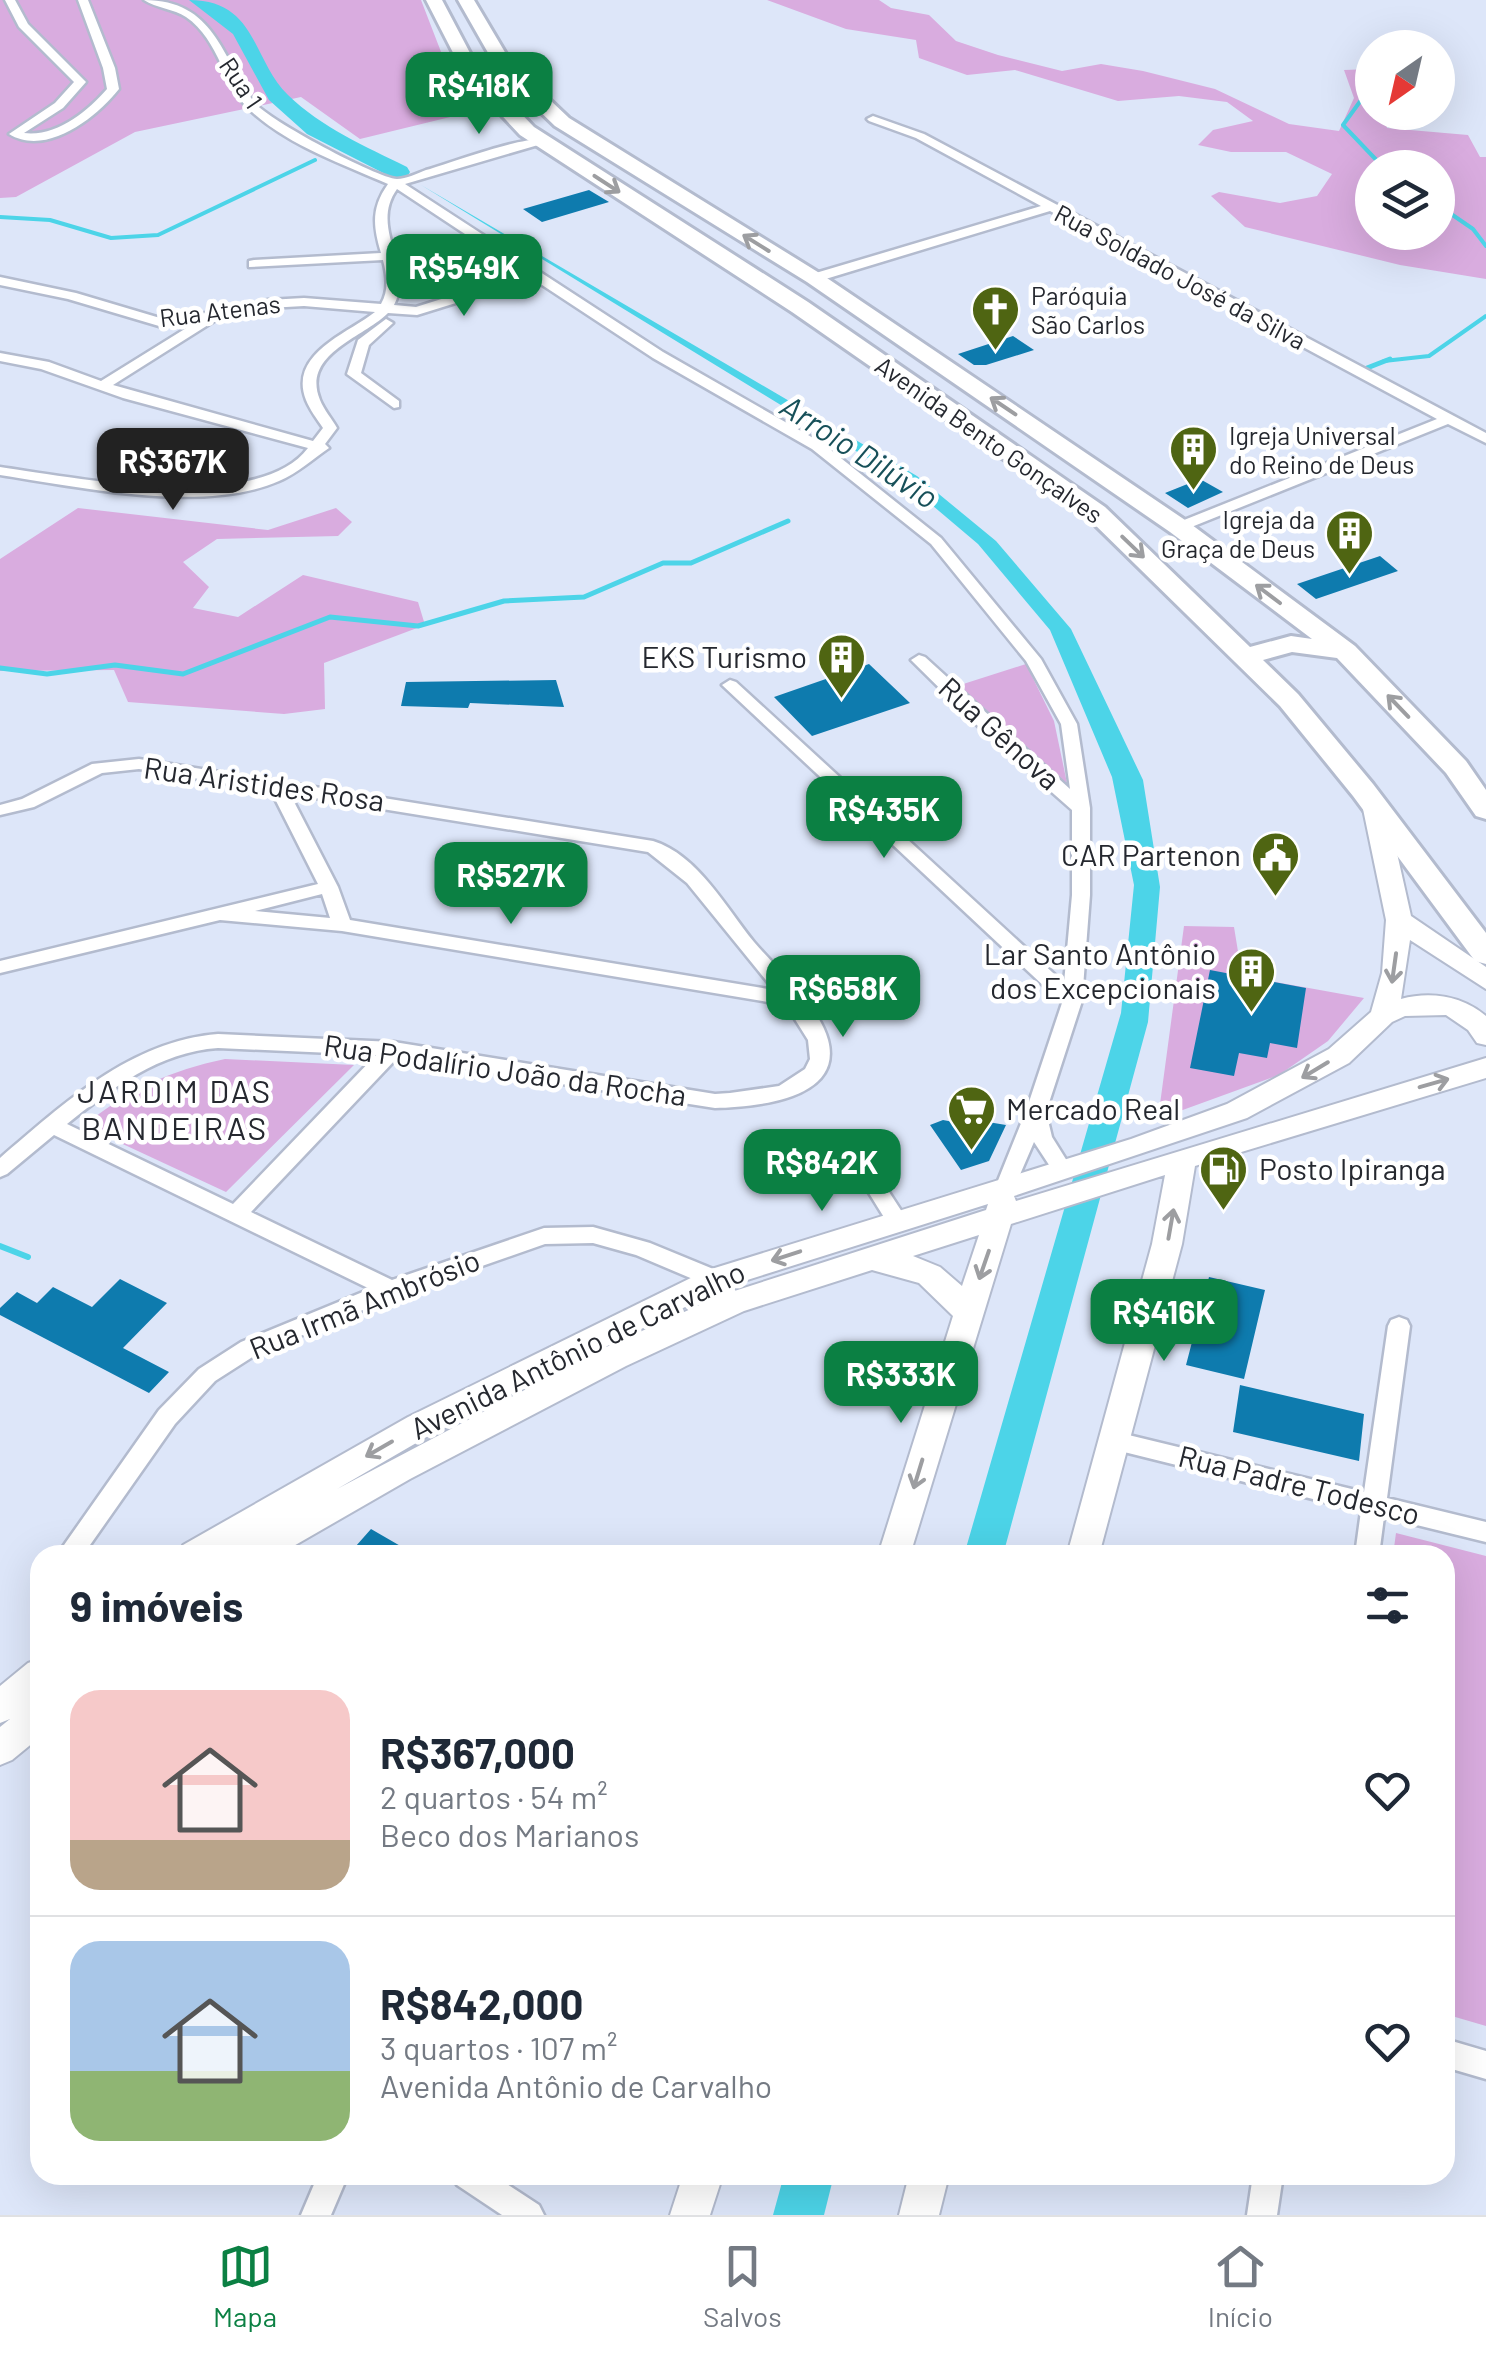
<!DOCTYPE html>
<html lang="pt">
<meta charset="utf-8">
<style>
body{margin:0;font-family:Barlow,sans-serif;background:#f2f2f3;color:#1f2937;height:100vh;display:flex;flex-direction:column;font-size:38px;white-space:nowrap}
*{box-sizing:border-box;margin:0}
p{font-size:32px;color:#747a83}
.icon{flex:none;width:55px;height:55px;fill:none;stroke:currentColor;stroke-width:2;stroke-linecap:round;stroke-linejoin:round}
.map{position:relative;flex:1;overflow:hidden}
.drawer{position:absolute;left:30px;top:1545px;width:1425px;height:640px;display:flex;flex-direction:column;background:#fff;border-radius:30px;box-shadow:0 10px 40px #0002}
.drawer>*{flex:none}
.needle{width:65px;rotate:214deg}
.buttons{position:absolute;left:1355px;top:30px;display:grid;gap:20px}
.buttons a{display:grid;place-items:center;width:100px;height:100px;border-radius:50%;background:#fff;box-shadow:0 10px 40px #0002;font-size:50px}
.price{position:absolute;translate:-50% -85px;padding:0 22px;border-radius:20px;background:#0b8043;color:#fff;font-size:32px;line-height:65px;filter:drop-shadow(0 2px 5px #0008)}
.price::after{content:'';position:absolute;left:50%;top:60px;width:30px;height:22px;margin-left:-15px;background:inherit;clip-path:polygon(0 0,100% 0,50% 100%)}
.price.on{background:#222;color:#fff}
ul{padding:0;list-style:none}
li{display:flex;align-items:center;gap:30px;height:250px;padding:0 40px}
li+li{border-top:2px solid #e0e1e3}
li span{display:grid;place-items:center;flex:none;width:280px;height:200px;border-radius:30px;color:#555}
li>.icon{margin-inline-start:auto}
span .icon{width:120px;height:120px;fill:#fffc;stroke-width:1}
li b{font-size:42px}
h2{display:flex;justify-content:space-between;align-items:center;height:120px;padding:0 40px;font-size:42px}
.tabs{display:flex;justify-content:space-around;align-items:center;height:140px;border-top:2px solid #e0e1e3;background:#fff;font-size:28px;color:#747a83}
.tabs a{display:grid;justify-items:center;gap:5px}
.tabs .on{color:#0b8043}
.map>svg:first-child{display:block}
.green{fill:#d9acdf;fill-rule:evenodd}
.water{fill:#4cd4e8}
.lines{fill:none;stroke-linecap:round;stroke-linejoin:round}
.stream-far2{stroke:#4cd4e8;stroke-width:4}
.stream-far1{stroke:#4cd4e8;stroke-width:5}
.stream{stroke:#4cd4e8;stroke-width:6}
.river{fill:#4cd4e8;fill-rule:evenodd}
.building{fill:#0e7bae}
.minor-casing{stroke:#b3bbce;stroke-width:5}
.secondary-casing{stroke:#b3bbce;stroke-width:4}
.primary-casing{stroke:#b3bbce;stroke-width:6}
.minor{fill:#fff;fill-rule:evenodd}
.secondary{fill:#fff;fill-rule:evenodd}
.primary{fill:#fff;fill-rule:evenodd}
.oneway{stroke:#9d9ea1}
.labels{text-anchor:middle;stroke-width:9;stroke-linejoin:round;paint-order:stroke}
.far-street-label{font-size:25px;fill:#25282f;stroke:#fff}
.far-poi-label{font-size:25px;fill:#25282f;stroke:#fff;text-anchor:start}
.poi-label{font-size:30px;fill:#25282f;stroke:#fff;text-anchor:end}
.street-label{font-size:30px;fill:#25282f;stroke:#fff}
.water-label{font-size:32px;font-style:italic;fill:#175059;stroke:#fff}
.neighbourhood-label{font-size:32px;letter-spacing:2.5px;fill:#25282f;stroke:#fff}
</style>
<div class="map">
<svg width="1486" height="2215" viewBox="0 0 1486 2215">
<rect width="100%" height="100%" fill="#dde6f9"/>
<path class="green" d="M0 0H421L443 57 483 109 360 139 301 97 135 132 16 197 0 198Z
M767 0H879L891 8 929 15 956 41 998 55 1062 71 1101 64 1143 71 1215 89 1289 124 1339 131 1354 98 1344 70 1372 69V112L1385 113 1387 128 1468 135 1480 157H1486V279L1400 265 1245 227 1211 196 1219 192 1280 203 1317 196 1332 174 1286 152H1231L1198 145 1213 130 1253 121 1227 102 1179 96 1118 101 1015 70 967 75 919 58 916 40 846 29ZM1372 168H1438V232H1372Z
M78 508 268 530 336 508 352 522 338 536 217 539 183 562 209 587 193 608 238 617 303 575 418 602 425 625 324 663 325 709 284 714 128 702 114 670 0 671V559Z
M1026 664 1054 721 1068 788 957 686Z
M1184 926 1234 927 1242 976 1364 998 1328 1041 1279 1075 1158 1119Z
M225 1059 354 1065 226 1192 84 1126C126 1090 172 1070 225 1059Z
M1396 1533 1486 1556V2026L1445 2014V1555H1393Z"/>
<path class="water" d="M421 185 917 476 996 541 1071 629 1143 780 1160 887 1148 1022 1003 1555H964L1121 1013 1134 885 1112 777 1050 630 978 544 900 478Z
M784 2175H834L824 2215H773Z"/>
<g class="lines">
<path class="stream-far2" d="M1372 85 1343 125 1384 168
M1438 205 1473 229 1486 246
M0 217 50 220 111 238 158 235 315 160
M1384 361 1429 356 1486 316"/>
<path class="stream-far1" d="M1367 368 1390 359
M0 668 47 674 115 665 183 674 330 617 418 626 504 601 584 597 663 563H691L788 521"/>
<path class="stream" d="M0 1246 28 1257"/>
<path class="river" d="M189 0C257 0 252 60 288 95 322 128 365 146 407 167L410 172 407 177H391L307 134 269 100 233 34Z"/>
</g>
<path class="building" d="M589 190 609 202 542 222 523 209Z
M1013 336 1034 350 986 365H974L958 354Z
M1200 479 1223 492 1188 508 1165 493Z
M1380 556 1398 571 1316 599 1297 584Z
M869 664 910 703 812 736 774 697Z
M556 680 564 707 470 703 468 708 401 706 406 682Z
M1210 970 1306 988 1297 1048 1270 1043 1267 1058 1239 1053 1234 1076 1190 1068Z
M943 1120 975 1126 976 1120 1006 1125 989 1161 961 1170 930 1125Z
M1209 1277 1265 1290 1244 1379 1186 1365Z
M120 1279 167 1303 123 1348 169 1372 149 1393 0 1315V1308L17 1292 37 1303 53 1287 92 1307Z
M1240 1385 1364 1414 1359 1461 1233 1432Z
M371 1529 416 1555H348Z"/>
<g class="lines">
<defs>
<path id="minor" d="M5 0H15L28 24 86 82 63 108 24 133C56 137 87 112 107 89L103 68 78 0H88L115 68 119 89C96 118 46 157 9 134L55 103 74 82 19 27Z
M144 0C215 0 221 57 255 103 268 120 377 178 397 179 406 179 418 173 426 170 457 161 516 138 545 139V143L405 184 663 352 822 443 941 538 1041 659 1077 724 1090 808V895L1082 1001 1046 1112 1052 1137 1072 1169 1069 1174H1055L1034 1142 1012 1193H998L995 1188 1026 1111 1062 1003 722 685 730 680 736 682 1064 983 1072 895V810L987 735 911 660 919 655 925 657 1070 789 1061 724 1026 661 931 544 812 449 653 358 533 279 417 315 388 313C363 338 301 354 320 400 324 410 332 419 337 428L325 444 329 448C314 458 298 473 279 481 203 514 79 487 0 475V467C72 477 258 515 308 448L123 398 41 369 0 361V353L49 362 101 381 196 322 159 326 68 299 0 285V277L76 293 160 318 216 312 268 300 304 298 381 304C389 290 387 276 383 260L249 267V261L254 260 381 253C373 226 371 208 388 184 342 164 290 146 252 112 223 87 220 40 186 17 174 9 156 8 144 0ZM397 189 524 273 416 307 394 305C414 266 369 228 397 189ZM304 306 375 312C347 334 288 354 306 400 310 410 317 419 323 428L313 441 113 385 216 320 268 308Z
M873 116 924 134 1454 416 1486 433V443L1448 424 1184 530H1174V524L1437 419 1050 211 819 281H809V275L1041 206 916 138 869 121 867 119Z
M386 319 393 323 369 345 361 373 399 401V407L394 408 347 374 358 340Z
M139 759 653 841C698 855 726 908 754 942 777 969 819 1006 828 1040 844 1100 754 1107 715 1108L397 1058 251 1212 392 1280 544 1228 593 1227 650 1243 723 1273 744 1303 741 1309H725L707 1285 636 1255 593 1243 545 1244 399 1295 257 1354 215 1381 175 1424 83 1555H57L159 1410 199 1369 241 1342 370 1289 54 1135 7 1174 0 1177V1158C64 1103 131 1041 218 1034L394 1042 715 1094 730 1093 779 1086 805 1069 810 1059 808 1040 786 1005 342 931 220 920 0 973V961L318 884 271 791 139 769 102 773 34 807 0 815V805L22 799 92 764ZM290 794 648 852 687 883 774 990 350 920 338 887ZM322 894 330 918 255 911ZM218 1048 376 1055 233 1204 67 1124C112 1088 159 1052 218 1048Z
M871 1172 878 1175 904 1215 907 1221 904 1227H890L864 1185 861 1180 864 1175Z
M1399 1317 1407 1320 1410 1326 1387 1498 1486 1522V1542L1384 1517 1379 1555H1355L1361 1511 1112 1449 1104 1447 1101 1440 1104 1433 1112 1431 1364 1492 1388 1326 1391 1320Z
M1445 2039 1486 2051V2079L1445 2067Z
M318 2175H348L331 2215H301Z
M452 2175H493L539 2205 544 2215H502L457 2185Z
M1253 2175H1283L1277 2215H1247Z"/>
<path id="secondary" d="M1374 797 1386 804 1411 916 1486 967V989L1410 940 1401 999C1431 991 1462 996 1486 1016V1045L1477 1043 1468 1030 1446 1015 1405 1016 1392 1022 1349 1063 1247 1118 1014 1196 1016 1201 1486 1058V1078L1195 1166 1182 1244 1099 1555H1067L1152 1244 1165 1175 1011 1224 910 1555H878L953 1316 919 1283 872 1270 744 1311 626 1366 410 1479 278 1555H233L236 1548 224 1555H179L183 1545 408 1417 705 1271 1131 1139 1227 1104 1329 1049 1371 1012 1382 973 1386 920 1362 804ZM988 1204 986 1210 722 1295 604 1348 337 1489 430 1435 725 1287ZM979 1235 962 1286 940 1267 913 1256Z
M40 1659V1695L31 1703 40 1699V1737L12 1760 0 1765V1727L10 1719 0 1723V1686L28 1663Z
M683 2175H723L710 2215H670Z
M909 2175H949L939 2215H899Z"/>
<path id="primary" d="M426 0H442L479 70 534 127 808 302 1105 507 1250 647 1291 636 1312 639 1170 532 807 282 555 126 499 72 458 0H474L512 64 569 118 821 274 1188 522 1355 646 1466 761 1486 790V819L1476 816 1446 773 1337 658 1292 652 1263 660 1298 694 1373 784 1486 933V964L1475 961 1353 796 1280 706 1087 517 792 312 520 135 465 76Z"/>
</defs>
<use href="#minor" class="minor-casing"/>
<use href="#secondary" class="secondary-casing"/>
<use href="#primary" class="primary-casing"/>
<use href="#minor" class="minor"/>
<use href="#secondary" class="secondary"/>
<use href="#primary" class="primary"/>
</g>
<defs><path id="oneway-shaft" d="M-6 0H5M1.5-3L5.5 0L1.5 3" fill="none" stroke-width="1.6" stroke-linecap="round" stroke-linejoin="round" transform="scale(2.5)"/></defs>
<g class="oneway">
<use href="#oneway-shaft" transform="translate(607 184) rotate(33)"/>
<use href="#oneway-shaft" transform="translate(756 243) rotate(-148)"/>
<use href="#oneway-shaft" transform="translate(1003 406) rotate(-146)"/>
<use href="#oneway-shaft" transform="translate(1133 547) rotate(44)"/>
<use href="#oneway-shaft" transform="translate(1268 594) rotate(-143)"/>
<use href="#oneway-shaft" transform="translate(1398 706) rotate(-134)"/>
<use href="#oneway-shaft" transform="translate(1394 968) rotate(98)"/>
<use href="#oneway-shaft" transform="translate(1315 1070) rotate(149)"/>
<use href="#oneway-shaft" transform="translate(1434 1083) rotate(-16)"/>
<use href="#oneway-shaft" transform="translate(1171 1224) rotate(-80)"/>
<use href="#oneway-shaft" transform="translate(786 1256) rotate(162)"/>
<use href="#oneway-shaft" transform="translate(984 1265) rotate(109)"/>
<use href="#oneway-shaft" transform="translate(379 1449) rotate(150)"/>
<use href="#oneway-shaft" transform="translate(918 1474) rotate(107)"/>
</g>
<defs>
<symbol id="church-pin" viewBox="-11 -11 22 30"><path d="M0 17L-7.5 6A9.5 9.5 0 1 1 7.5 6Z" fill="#4f6512" stroke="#fff"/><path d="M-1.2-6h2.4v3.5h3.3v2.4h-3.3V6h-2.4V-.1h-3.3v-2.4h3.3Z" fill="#fff"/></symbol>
<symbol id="building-pin" viewBox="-11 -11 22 30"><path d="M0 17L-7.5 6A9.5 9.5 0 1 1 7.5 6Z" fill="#4f6512" stroke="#fff"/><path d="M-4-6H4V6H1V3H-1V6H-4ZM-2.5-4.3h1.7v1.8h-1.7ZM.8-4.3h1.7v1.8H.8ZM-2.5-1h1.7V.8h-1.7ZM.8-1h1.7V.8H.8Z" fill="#fff"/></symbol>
<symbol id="civic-pin" viewBox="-11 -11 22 30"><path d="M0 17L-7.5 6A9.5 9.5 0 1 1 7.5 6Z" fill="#4f6512" stroke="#fff"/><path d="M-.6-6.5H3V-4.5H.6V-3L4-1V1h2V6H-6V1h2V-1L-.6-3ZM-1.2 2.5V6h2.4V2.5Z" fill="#fff"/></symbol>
<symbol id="supermarket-pin" viewBox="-11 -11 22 30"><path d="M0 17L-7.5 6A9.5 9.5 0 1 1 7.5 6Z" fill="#4f6512" stroke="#fff"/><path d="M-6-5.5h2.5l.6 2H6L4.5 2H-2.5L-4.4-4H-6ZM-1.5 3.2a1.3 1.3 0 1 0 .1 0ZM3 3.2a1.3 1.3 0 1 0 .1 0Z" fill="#fff"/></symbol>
<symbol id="fuel-pin" viewBox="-11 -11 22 30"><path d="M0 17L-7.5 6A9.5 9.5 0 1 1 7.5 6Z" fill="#4f6512" stroke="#fff"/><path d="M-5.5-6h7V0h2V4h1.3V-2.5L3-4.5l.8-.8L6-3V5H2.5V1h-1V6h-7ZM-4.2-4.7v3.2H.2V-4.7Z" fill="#fff"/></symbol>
</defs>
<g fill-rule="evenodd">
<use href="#church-pin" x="968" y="282" width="55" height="75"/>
<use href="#building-pin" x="1166" y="422" width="55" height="75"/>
<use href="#building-pin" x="1322" y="506" width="55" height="75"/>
<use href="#building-pin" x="814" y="630" width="55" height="75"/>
<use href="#civic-pin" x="1248" y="828" width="55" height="75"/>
<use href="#building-pin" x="1224" y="944" width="55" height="75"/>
<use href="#supermarket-pin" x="944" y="1082" width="55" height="75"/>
<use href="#fuel-pin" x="1196" y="1142" width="55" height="75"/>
</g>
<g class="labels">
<g class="far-street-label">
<text transform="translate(241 83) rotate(56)" y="9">Rua 1</text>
<text transform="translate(1180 277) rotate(28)" y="9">Rua Soldado José da Silva</text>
<text transform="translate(220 311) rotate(-7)" y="9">Rua Atenas</text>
<text transform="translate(989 440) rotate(35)" y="9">Avenida Bento Gonçalves</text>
</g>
<g class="far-poi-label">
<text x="1031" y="305">Paróquia<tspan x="1031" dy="29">São Carlos</tspan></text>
<text x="1229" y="445">Igreja Universal<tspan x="1229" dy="29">do Reino de Deus</tspan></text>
<text x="1315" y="529" text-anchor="end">Igreja da<tspan x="1315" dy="29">Graça de Deus</tspan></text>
</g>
<g class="poi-label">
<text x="807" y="668">EKS Turismo</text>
<text x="1241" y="866">CAR Partenon</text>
<text x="1216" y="965">Lar Santo Antônio<tspan x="1216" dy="34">dos Excepcionais</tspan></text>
<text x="1006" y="1120" text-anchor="start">Mercado Real</text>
<text x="1259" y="1180" text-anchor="start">Posto Ipiranga</text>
</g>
<g class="street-label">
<text transform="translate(999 734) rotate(42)" y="10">Rua Gênova</text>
<text transform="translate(264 785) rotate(8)" y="10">Rua Aristides Rosa</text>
<text transform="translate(505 1071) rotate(8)" y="10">Rua Podalírio João da Rocha</text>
<text transform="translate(365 1305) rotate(-22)" y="10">Rua Irmã Ambrósio</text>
<text transform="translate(578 1351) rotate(-26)" y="10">Avenida Antônio de Carvalho</text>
<text transform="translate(1299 1486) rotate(14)" y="10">Rua Padre Todesco</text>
</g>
<g class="water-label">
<text transform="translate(859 452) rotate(33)" y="11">Arroio Dilúvio</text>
</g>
<g class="neighbourhood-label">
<text x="175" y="1103">JARDIM DAS<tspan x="175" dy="37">BANDEIRAS</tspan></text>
</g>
</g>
</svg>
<div class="buttons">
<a><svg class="needle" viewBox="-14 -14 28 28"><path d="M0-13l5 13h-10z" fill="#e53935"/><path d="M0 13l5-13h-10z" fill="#747a83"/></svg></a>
<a><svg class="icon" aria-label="layers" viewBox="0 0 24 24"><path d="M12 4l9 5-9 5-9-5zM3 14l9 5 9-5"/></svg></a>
</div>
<b class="price" style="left:479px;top:137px">R$418K</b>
<b class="price" style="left:464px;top:319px">R$549K</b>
<b class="price on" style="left:173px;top:513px">R$367K</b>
<b class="price" style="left:884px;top:861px">R$435K</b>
<b class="price" style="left:511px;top:927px">R$527K</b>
<b class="price" style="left:843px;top:1040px">R$658K</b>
<b class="price" style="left:822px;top:1214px">R$842K</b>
<b class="price" style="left:1164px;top:1364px">R$416K</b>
<b class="price" style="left:901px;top:1426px">R$333K</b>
<section class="drawer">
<h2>9 imóveis<svg class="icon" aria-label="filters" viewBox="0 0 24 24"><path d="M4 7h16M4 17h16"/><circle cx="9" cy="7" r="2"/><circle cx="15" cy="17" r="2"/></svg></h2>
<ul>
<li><span style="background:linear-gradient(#f6c9c9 75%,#b9a48a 0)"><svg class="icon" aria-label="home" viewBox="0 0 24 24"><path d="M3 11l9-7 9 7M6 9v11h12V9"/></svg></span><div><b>R$367,000</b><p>2 quartos · 54 m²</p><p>Beco dos Marianos</p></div><svg class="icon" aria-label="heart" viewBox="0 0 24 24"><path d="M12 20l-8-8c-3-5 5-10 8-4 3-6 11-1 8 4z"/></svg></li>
<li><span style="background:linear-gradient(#a9c7e8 65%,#8fb573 0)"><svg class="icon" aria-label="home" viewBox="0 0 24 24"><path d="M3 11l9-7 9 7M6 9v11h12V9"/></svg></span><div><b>R$842,000</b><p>3 quartos · 107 m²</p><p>Avenida Antônio de Carvalho</p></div><svg class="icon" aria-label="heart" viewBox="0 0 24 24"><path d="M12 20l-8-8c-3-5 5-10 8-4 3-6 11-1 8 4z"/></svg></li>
</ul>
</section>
</div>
<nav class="tabs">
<a class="on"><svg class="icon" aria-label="map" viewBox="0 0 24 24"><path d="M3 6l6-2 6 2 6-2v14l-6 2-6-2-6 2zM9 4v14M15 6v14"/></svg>Mapa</a>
<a><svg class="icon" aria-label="saved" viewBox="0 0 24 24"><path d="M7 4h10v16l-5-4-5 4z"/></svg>Salvos</a>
<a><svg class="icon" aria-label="home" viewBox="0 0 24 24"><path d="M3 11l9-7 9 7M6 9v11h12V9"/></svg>Início</a>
</nav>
